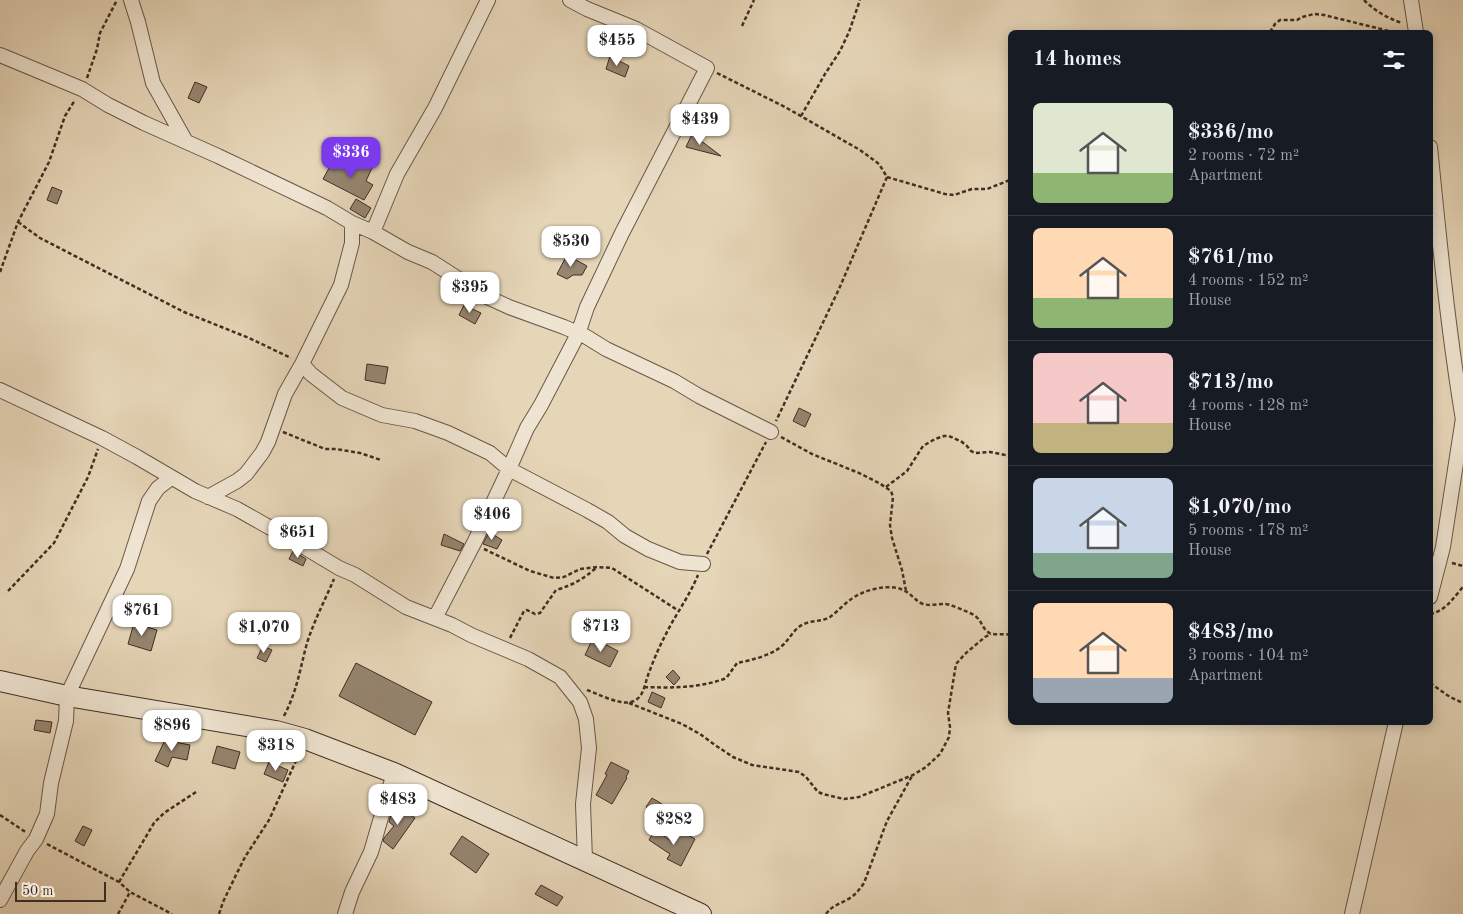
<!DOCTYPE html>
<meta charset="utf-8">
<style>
body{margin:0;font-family:"Old Standard TT",serif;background:#20242c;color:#f1f3f6;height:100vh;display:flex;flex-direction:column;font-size:19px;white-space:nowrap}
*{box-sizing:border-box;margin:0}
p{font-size:16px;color:#9ea1a6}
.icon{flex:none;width:28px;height:28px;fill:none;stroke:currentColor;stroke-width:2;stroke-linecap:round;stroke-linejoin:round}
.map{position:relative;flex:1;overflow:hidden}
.drawer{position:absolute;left:1008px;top:30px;width:425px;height:695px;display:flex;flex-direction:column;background:#171b24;border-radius:8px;box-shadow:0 2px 12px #0003}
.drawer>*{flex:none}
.scale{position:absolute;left:15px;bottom:12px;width:91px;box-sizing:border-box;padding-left:5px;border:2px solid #402d23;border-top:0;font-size:14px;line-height:18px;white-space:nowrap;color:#402d23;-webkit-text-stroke:4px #efe4d1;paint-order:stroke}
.price{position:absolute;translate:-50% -42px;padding:0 11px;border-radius:10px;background:#fff;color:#222;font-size:16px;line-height:32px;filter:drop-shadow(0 1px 2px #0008)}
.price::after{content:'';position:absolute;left:50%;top:30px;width:15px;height:11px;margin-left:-8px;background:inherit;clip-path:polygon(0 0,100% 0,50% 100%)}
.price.selected{background:#7c3aed;color:#fff}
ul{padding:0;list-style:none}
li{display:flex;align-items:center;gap:15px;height:125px;padding:0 25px}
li+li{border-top:1px solid #363941}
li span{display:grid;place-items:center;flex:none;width:140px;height:100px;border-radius:8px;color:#555}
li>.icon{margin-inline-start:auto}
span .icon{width:60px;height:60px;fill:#fffc;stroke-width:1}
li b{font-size:21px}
h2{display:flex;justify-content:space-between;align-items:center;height:60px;padding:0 25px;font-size:21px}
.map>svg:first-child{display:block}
.building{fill:#968570;stroke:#402d23}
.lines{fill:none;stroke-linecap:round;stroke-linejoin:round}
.street-casing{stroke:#6a5748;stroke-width:16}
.secondary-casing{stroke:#402d23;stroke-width:22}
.path{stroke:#402d23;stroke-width:2.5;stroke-dasharray:4 2.5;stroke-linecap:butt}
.street{stroke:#efe4d1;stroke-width:14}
.secondary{stroke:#efe4d1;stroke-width:20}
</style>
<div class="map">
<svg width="1463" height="914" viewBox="0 0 1463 914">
<rect width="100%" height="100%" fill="#e6d6b8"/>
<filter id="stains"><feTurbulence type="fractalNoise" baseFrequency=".004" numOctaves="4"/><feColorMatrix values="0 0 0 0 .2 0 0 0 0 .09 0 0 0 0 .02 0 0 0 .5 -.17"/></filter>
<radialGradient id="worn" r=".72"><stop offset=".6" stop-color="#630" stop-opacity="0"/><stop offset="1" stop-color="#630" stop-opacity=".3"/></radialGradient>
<path class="building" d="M610 56 629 66 625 77 606 69Z
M195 82 207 87 199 103 188 98Z
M692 134 721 156 686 147Z
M357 160 372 168 366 181 373 185 364 200 323 179 333 161 352 171Z
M52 187 62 191 57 204 47 200Z
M356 199 371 208 365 218 350 209Z
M567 255 587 266 582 275H573L567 279 557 274Z
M464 305 481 313 475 324 459 315Z
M367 364 388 367 385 384 365 380Z
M799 408 811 414 805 427 793 421Z
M489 532 502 540 497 549 483 544Z
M444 534 464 544 460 551 441 545Z
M293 551 306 559 303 566 289 559Z
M134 623 157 630 151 651 128 644Z
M593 638 618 651 610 667 585 655Z
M263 646 272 650 266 662 257 658Z
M356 663 432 702 415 735 339 696Z
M673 670 680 678 674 685 666 677Z
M652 692 665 698 661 708 648 702Z
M36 720 52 722 50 733 34 730Z
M165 740 190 745 187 760 172 757 168 767 155 761Z
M217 746 240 752 235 769 212 763Z
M269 762 288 770 283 782 264 774Z
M611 762 629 771 626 777 627 778 612 804 596 795 607 775 605 774Z
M652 798 662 804 655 813 646 807Z
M394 803 415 818 393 849 383 841 384 838 394 826 389 822Z
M83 826 92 830 84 846 75 841Z
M655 830 674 843 681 831 695 839 681 866 667 859 670 854 649 840Z
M462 836 489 854 476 873 450 854Z
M541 885 563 897 557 906 535 894Z"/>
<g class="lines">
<defs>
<path id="street" d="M131 0 138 22 153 83 185 140
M1411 0 1416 32
M0 55 82 89 108 105 144 123 218 156 327 208 352 223 373 232 408 252 432 262 485 296 509 307 564 327 585 336 606 349 674 381 699 396 771 432
M1430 147C1439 238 1448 329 1463 420
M373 232 397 174 435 108 488 0
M302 364 311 374 342 398 382 415 415 421 448 433 490 453 509 469 587 510 608 522 625 536 648 549 680 562 703 564
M0 390 102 438 137 457 195 491 237 509 299 544 339 568 355 575 406 607 452 625 471 635 528 659 560 677 580 702 586 719 589 748 583 804 585 860
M208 497 237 481 246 474 262 453 268 442 285 394 302 364 341 285 352 243V223
M1430 597 1443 547 1463 418
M435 618 475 541 509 469 527 428 541 405 578 334 587 307 622 233 707 68 636 29 587 9 570 0
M0 900 27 851 36 839 47 814 51 783 66 721 67 696 127 569 149 501 158 488 171 478
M345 914 352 892 371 852 394 773
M1352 914 1396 722"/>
<path id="secondary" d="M0 681 67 696 276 731 305 739 394 773 701 914"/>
</defs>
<use href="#street" class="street-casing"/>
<use href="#secondary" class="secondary-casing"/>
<path class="path" d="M1364 0C1375 11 1387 18 1402 23
M742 26 754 0
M1270 32 1275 24 1280 20H1297L1302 17 1314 14 1324 15 1393 32
M717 73 785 107 860 150 879 164 887 177 839 289 776 421
M87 78 97 49 100 33 117 0
M801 116 825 74 840 51 849 32 860 0
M887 177 945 194 954 195 972 189H987L1010 180
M18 222 40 238 184 312 249 338 291 358
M0 272 18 222 49 162 65 116 75 100
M283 432 325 449H336L360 453 381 460
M781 437 812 454 859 473 879 483 891 491 893 497 890 525 892 538 902 570 906 591
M886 487 907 471 923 446 935 439 944 436H949L962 442 967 446 971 451 975 453 990 452 1010 456
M484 549 530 571 554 578 564 577 580 569 597 567 612 568 679 611
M707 554 766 442
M1452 563 1463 566
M8 591 54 543 88 477 98 449
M1430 614C1446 611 1453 598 1463 587
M510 638 524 611 527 610 535 614 540 613 556 590C573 585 583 579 596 568
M1430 683 1450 697 1463 703
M644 687C672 688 698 688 724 679L727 677 737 663C752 660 774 655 785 643 791 636 796 627 804 624 812 620 822 622 830 617 837 612 843 605 850 600 861 591 883 585 897 588 911 591 913 600 923 604 930 606 938 604 945 604 950 604 965 611 970 613 983 619 980 626 988 632 992 636 1003 633 1010 635
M587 690C598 694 619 705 631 702 642 699 644 689 647 678 652 664 658 649 665 636 675 615 689 597 698 575
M629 703 682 724 700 734 715 745 733 757 752 765 799 772 806 777 818 792 823 794 844 799 859 797 913 775 926 767 940 754 949 737 950 727 948 713 956 664 966 653 985 637 991 634
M284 716C297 691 300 669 307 643 314 621 325 600 334 579
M0 815 27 833
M47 844 119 882 130 892 172 914
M119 882 154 823 164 813 196 792
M118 914 130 892
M219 914 223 902 236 875 245 857 269 820 300 752
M826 914C832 905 841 904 850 898 856 894 860 889 864 883L887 821 912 776"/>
<use href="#street" class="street"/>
<use href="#secondary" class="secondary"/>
</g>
<rect width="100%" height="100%" filter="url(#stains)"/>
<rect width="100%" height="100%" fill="url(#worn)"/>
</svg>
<div class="scale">50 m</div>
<b class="price" style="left:617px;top:67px">$455</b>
<b class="price" style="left:700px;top:146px">$439</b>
<b class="price selected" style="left:351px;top:179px">$336</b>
<b class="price" style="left:571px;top:268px">$530</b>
<b class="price" style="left:470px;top:314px">$395</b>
<b class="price" style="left:492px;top:541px">$406</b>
<b class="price" style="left:298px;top:559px">$651</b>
<b class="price" style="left:142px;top:637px">$761</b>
<b class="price" style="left:601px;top:653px">$713</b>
<b class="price" style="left:264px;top:654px">$1,070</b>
<b class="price" style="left:172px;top:752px">$896</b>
<b class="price" style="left:276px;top:772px">$318</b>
<b class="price" style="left:398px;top:826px">$483</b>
<b class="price" style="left:674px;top:846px">$282</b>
<section class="drawer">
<h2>14 homes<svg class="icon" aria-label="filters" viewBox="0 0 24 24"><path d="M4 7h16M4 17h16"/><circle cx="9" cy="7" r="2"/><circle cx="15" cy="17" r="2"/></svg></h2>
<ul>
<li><span style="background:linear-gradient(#dfe7d0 70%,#8fb573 0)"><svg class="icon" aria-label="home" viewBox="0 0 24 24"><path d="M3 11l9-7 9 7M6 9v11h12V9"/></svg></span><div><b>$336/mo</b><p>2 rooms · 72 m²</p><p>Apartment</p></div></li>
<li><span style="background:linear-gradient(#ffd9b3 70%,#8fb573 0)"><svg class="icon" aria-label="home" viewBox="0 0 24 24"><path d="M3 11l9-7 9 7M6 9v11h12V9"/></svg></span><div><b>$761/mo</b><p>4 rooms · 152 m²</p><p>House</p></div></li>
<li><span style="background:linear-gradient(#f6c9c9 70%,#c2b280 0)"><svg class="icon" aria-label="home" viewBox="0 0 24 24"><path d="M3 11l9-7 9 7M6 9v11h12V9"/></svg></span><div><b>$713/mo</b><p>4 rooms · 128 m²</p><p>House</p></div></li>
<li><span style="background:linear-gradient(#c9d6e8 75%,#7fa58c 0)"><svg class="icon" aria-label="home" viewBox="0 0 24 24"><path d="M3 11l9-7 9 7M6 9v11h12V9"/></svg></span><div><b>$1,070/mo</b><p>5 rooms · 178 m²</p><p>House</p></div></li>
<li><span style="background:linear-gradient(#ffd9b3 75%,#9aa5b1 0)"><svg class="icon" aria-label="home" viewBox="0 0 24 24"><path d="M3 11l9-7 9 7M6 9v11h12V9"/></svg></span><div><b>$483/mo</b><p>3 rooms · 104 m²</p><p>Apartment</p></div></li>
</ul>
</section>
</div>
